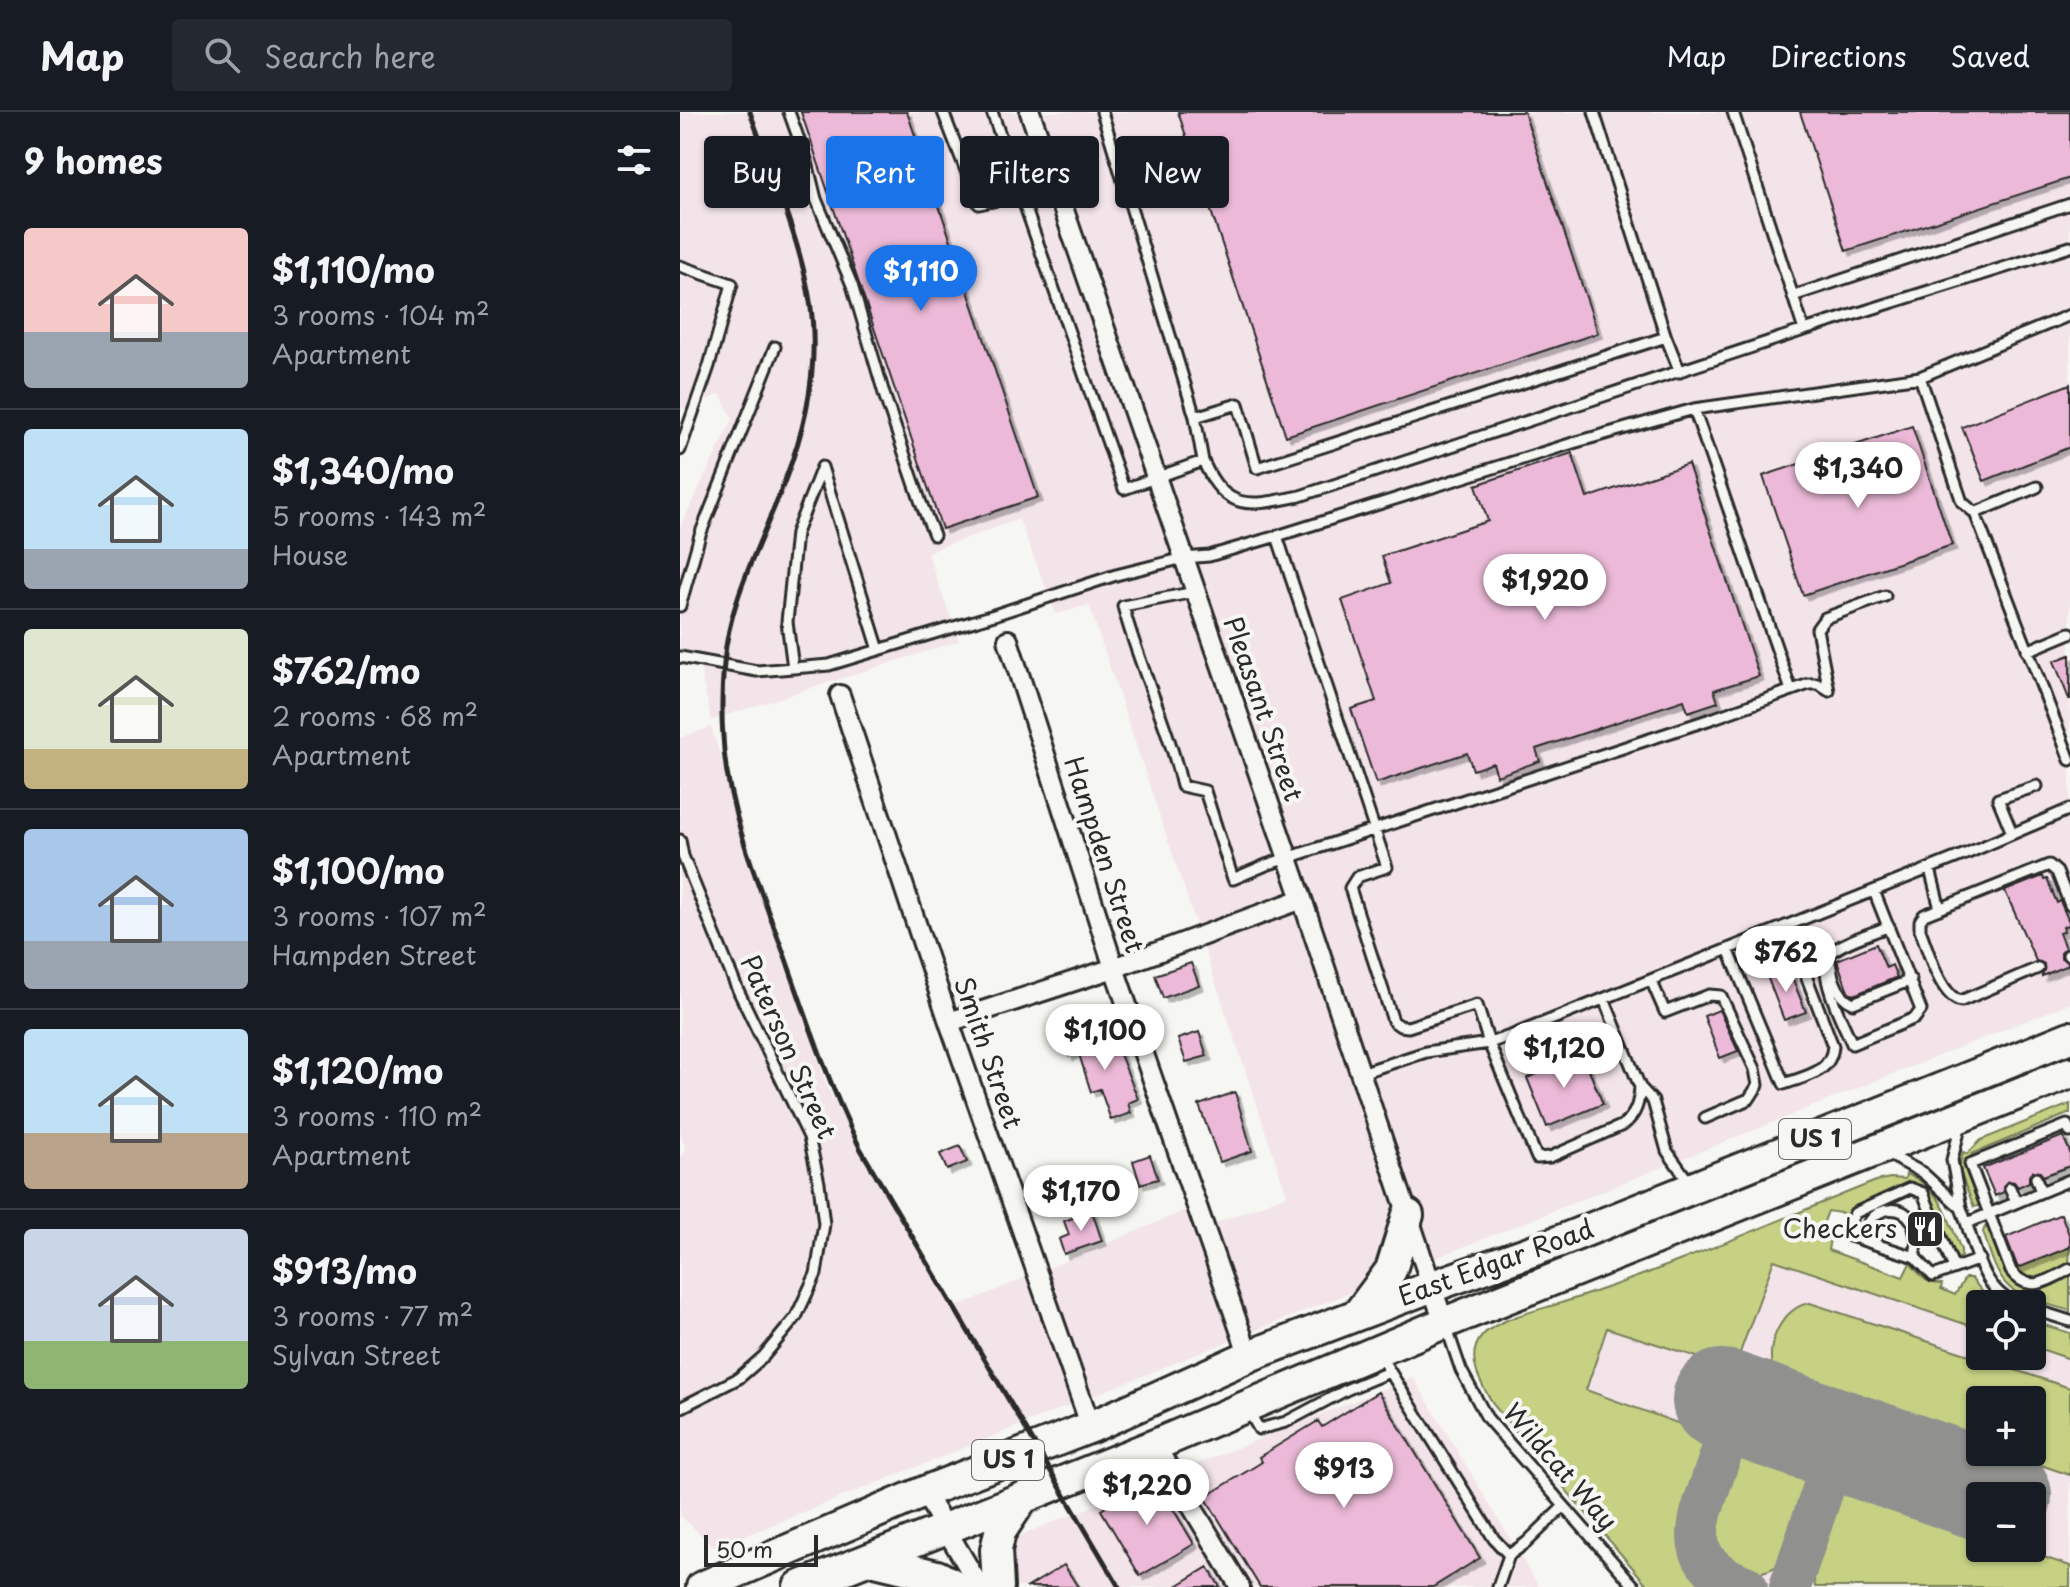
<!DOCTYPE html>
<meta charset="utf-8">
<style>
body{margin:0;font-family:"Playpen Sans",sans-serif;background:#242831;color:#f1f3f6;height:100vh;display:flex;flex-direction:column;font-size:30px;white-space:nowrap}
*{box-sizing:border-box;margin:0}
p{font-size:26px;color:#9ea1a6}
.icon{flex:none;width:44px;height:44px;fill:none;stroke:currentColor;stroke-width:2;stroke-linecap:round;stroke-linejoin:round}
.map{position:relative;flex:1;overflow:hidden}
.sheet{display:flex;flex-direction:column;background:#171b24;width:680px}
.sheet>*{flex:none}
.top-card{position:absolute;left:24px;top:24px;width:760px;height:72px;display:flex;gap:16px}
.tools{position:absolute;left:1286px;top:1178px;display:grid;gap:16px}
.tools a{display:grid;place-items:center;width:80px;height:80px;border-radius:8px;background:#171b24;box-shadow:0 2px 6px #0004;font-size:40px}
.scale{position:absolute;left:24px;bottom:20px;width:114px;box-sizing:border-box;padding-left:8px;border:4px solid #2b2b2b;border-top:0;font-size:22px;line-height:28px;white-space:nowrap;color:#2b2b2b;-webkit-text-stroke:6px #f6f6f2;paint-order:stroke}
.price{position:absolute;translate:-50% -68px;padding:0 18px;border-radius:28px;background:#fff;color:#222;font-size:26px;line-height:52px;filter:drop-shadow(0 2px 4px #0008)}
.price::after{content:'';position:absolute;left:50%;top:48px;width:24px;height:18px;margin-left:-12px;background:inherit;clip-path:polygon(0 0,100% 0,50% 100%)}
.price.active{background:#1a73e8;color:#fff}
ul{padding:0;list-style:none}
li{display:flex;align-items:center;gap:24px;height:200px;padding:0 24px}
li+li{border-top:2px solid #363941}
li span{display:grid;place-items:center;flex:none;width:224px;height:160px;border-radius:8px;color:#555}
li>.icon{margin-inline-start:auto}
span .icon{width:96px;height:96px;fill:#fffc;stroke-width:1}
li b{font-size:34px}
h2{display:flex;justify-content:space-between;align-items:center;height:96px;padding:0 24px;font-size:34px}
.chip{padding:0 28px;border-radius:8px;background:#171b24;box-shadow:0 2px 6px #0004;font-size:28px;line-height:72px}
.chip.active{background:#1a73e8;color:#fff}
header{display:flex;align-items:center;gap:48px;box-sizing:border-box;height:112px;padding:0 40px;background:#171b24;border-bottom:2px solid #363941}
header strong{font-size:38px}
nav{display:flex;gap:44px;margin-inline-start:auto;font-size:28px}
.search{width:560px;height:72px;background:#242831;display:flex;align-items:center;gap:20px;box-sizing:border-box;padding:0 28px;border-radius:8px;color:#9ea1a6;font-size:30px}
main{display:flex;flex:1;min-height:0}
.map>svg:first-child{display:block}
.built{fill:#f3e4ea;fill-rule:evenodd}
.green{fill:#c6d184;stroke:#787e58;stroke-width:2}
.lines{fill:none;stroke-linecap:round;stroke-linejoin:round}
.taxiway{stroke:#90908e;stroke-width:42}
.runway{stroke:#90908e;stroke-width:102}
.building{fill:#ecbad8;stroke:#2b2b2b;stroke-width:2;filter:url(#shadow)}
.service-casing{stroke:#2b2b2b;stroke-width:15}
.minor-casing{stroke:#2b2b2b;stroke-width:24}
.trunk-casing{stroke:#2b2b2b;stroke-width:36}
.service{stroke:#f6f6f2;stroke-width:9}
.minor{stroke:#f6f6f2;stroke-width:18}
.trunk{stroke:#f6f6f2;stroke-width:30}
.rail{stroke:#2b2b2b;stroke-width:5}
.labels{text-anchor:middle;stroke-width:8;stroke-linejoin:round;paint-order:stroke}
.shield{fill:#f6f6f2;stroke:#686867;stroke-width:2}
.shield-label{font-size:24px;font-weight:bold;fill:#2b2b2b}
.street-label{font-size:26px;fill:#2b2b2b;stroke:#f6f6f2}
.poi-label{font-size:26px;fill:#2b2b2b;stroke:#f6f6f2;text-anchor:end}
</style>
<header>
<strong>Map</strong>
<div class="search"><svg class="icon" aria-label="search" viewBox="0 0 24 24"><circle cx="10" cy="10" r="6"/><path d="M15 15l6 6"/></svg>Search here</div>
<nav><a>Map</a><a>Directions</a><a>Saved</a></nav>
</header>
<main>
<section class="sheet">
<h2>9 homes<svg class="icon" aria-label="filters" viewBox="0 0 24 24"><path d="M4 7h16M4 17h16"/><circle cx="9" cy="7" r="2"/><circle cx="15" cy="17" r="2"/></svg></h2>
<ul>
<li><span style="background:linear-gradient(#f6c9c9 65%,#9aa5b1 0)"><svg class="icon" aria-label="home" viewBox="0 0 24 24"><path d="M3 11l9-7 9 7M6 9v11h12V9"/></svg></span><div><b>$1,110/mo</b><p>3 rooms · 104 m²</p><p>Apartment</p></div></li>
<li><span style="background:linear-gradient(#bfe0f5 75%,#9aa5b1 0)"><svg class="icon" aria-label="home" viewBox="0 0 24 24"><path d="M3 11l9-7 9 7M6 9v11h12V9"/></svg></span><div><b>$1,340/mo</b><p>5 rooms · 143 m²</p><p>House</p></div></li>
<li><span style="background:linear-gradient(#dfe7d0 75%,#c2b280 0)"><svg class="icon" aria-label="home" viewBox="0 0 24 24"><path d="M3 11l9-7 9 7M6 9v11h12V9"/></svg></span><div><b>$762/mo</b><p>2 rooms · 68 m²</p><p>Apartment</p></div></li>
<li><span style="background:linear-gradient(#a9c7e8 70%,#9aa5b1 0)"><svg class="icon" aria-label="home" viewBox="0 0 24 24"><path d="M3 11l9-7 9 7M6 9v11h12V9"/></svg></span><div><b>$1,100/mo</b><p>3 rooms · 107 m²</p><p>Hampden Street</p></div></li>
<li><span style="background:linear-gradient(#bfe0f5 65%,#b9a48a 0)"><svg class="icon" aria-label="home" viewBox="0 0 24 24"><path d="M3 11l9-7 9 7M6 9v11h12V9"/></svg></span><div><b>$1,120/mo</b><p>3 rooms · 110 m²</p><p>Apartment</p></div></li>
<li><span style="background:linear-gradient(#c9d6e8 70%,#8fb573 0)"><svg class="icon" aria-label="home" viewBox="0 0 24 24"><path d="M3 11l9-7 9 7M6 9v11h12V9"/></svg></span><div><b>$913/mo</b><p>3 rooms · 77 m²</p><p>Sylvan Street</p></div></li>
</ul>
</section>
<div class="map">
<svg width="1390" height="1475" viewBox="0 0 1390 1475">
<defs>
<filter id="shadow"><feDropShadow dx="4.5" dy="4.5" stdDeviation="0" flood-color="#0004"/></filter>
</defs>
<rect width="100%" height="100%" fill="#f6f6f2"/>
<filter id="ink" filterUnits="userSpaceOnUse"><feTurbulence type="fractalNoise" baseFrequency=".0125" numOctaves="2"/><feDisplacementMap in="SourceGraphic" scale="16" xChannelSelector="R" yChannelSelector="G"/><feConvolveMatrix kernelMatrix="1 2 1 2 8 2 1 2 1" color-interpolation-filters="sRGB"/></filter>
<g filter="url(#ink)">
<path class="built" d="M0 0H1390V891L35 1436 0 1403V1045L6 1038 0 1020V626L31 615 147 975 276 1195 528 1089 536 1111 607 1083 409 493 376 502 339 407 247 440 279 529 31 608 20 554 0 537V415L53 307 40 282 0 299Z
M1085 1122 1300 1194V1244H1352V1211L1390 1224V1475H979L820 1223ZM1300 1288H1352V1340H1300ZM1300 1384H1352V1436H1300Z
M733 1265 859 1475H310L289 1444Z"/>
<path class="green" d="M1390 992V1001L1292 1042 1285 1057 1298 1090V1094L1294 1095 1279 1057 1283 1040 1287 1042 1301 1028Z
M1226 1062C1261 1074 1268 1106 1281 1138V1144L1277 1148 1274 1145 1244 1077 1231 1073 1195 1086 1166 1102 1148 1099 1139 1123 1150 1127 1148 1138 1223 1165 1230 1151C1241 1163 1244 1172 1262 1172L1261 1177 1275 1183 1285 1166H1291L1313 1192H1300V1217L1094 1148 1054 1257 927 1216 906 1278 1017 1318 1027 1333V1341C1010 1391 984 1435 1034 1475H969L816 1296C803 1276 783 1246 802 1224 816 1207 859 1198 881 1191 988 1157 1091 1111 1196 1069L1210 1066 1225 1067Z
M1305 1115 1309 1117C1317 1137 1325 1182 1355 1177 1366 1176 1379 1168 1390 1163V1199C1371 1192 1340 1188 1326 1172 1314 1159 1309 1136 1303 1120Z
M1390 1135 1389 1153 1357 1169 1338 1164 1332 1151 1335 1150 1338 1156Z
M1130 1191 1390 1276V1363L1323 1340H1352V1288H1300V1332L1113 1269 1094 1259C1083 1235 1103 1194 1130 1191Z
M1352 1209 1390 1221V1247L1352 1234Z
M1060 1343 1129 1366 1131 1370C1125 1391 1117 1430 1104 1447 1082 1475 1030 1456 1030 1421 1030 1398 1044 1371 1052 1349Z
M1158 1377 1300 1423V1436H1337L1390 1454V1475H1135L1131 1451 1152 1385Z"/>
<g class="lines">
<path class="taxiway" d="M1058 1293C1050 1317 1041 1341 1033 1365 1014 1419 1002 1451 1067 1475
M1110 1475 1159 1330"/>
<path class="runway" d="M1043 1288 1321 1384"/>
</g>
<path class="building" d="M121 0H227L358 385 262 417Z
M498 0H844L918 221 606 324Z
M1120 0H1390V66L1166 139Z
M1390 272V335L1304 369 1282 315Z
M1232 314 1272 433 1123 483 1083 364Z
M892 341 907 386 1008 352 1079 564 1034 578 1038 590 1008 600 1004 588 856 637 860 649 817 664 813 651 793 658 787 641 696 671 671 597 696 589 662 488 711 471 702 444 808 409 796 373Z
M1390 543V587H1389L1374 549Z
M1363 764 1364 768 1367 767 1377 791 1380 789 1390 812 1383 815 1384 819 1379 821 1385 836 1381 840V846L1390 852 1362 864 1364 852 1356 849 1325 779Z
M1196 832 1206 856 1212 853 1217 865 1174 883 1168 879 1157 848Z
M511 851 519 873 483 886 475 863Z
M1108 856 1126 900 1104 908 1087 864Z
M1039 898 1058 939 1040 946 1024 904Z
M390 920 398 936 431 920 458 987 448 991 451 1001 431 1008 420 977 411 980 398 939 389 944 380 925Z
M519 920 527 944 506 950 498 927Z
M903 944 923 992 867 1015 847 966 862 960 860 956 886 945 889 950Z
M555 980 572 1039 540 1050 519 993Z
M1383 1024 1390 1040V1054L1363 1064 1360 1060 1353 1059 1349 1064V1070L1338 1075 1334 1070 1328 1069 1323 1074 1324 1080 1315 1084 1303 1056Z
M280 1034 287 1050 267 1058 260 1042Z
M470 1043 478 1067 460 1072 453 1049Z
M412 1099 422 1129 384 1142 379 1127 389 1123 384 1109Z
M1381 1102 1390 1125V1135L1338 1156 1326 1125Z
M698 1280 800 1446 753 1475H580L525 1385 582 1350 579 1345 638 1309 642 1315Z
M474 1365 514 1432 460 1464 421 1398Z
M384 1453 398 1475H348Z
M528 1455 540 1475H495Z"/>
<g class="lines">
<defs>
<path id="service" d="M109 0 127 50 136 87 172 173 205 285 241 391 254 423
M263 0 299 92 342 83
M312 0 444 377 523 349 515 305
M422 0 515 305 558 292 577 356 986 225 914 0
M1053 0 1124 218 1390 135
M0 154 52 172 29 254 0 338
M1113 184 1390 92
M986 225 1000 260
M1240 265 1282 390 1295 401 1390 648
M1014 297 1111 578
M523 349C546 401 571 394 620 384L1124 218
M1295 401 1357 375
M597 424 893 331 1014 297 1240 265 1390 203
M515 480 443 494C459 555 488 612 502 674L525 679 553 767 586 753 1034 606 1129 572H1138L1149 579
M0 494 20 423 95 235
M1347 539 1390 521
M0 545 77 559 149 553 314 503 436 463 504 446 529 444 597 424 707 755 677 765 670 776 713 909 720 914 728 915 797 893 809 931 857 1046 870 1045 943 1013C956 1003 959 991 960 975
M113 556 107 510 116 421 142 355 199 538
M1149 579 1137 517 1145 506 1205 484
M1332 721 1318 687 1357 674
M0 728 3 744 56 874 129 1025 139 1071 144 1112 136 1162 116 1205 83 1245 59 1266 0 1296
M1250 757 1260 797
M1194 779 1241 898 1235 906 1172 932C1164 912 1133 857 1152 840 1164 829 1194 821 1209 814
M1048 837 1104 972C1126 964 1151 961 1153 934L1107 814
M1149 843C1151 860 1155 884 1173 891L1231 868
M1388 843H1390
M1358 856 1281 889C1260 885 1248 837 1240 818V809L1244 803 1369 753 1377 760 1390 793
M971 868 985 900 1029 883 1041 884 1075 957 1078 973 1069 987 1025 1006
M924 887 960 975 973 989 987 1039 1011 1073
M681 961 746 940 809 931 833 923 1288 741 1390 697
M1390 1020 1387 1013 1290 1052 1331 1159C1349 1182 1368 1169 1390 1157
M1206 1041 1243 1061 1281 1096 1272 1048 1281 1011
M1356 1066 1361 1080
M1330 1076 1336 1090
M1281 1096C1294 1128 1300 1180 1338 1192
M1251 1101 1243 1081 1230 1076 1175 1101 1164 1122 1235 1145 1253 1164 1300 1147
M1254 1108 1274 1156
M1287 1111 1390 1068
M1234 1116 1237 1129 1235 1145
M1183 1128C1185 1122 1186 1114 1190 1109 1201 1094 1222 1094 1231 1108
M1352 1197 1390 1209
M766 1214 781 1258 807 1306 955 1475
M699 1242 814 1427 829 1443
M568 1298 579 1317 606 1310 668 1277 709 1260
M818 1475 829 1443 846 1431 884 1394"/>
<path id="minor" d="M350 0 622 787 764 1211
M328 528 434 856 569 1244
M160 583 269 910 411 1315
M269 910 434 856 622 787
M475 1333 560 1475
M244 1380 300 1475"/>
<path id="trunk" d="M679 1201 711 1158 728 1103
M191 1448 257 1464 278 1475
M22 1475 244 1380 411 1315 569 1244 753 1174 880 1129 1390 925
M119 1475 475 1333 764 1211 1390 961
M318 1475 316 1438 320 1420 342 1387"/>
</defs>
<use href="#service" class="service-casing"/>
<use href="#minor" class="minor-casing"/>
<use href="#trunk" class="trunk-casing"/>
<use href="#service" class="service"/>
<use href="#minor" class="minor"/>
<use href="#trunk" class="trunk"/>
<path class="rail" d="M70 0C92 63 132 155 133 221 135 271 123 322 105 368 83 428 49 486 44 551 42 575 41 600 43 624 46 698 82 781 107 850 129 913 150 975 180 1036L439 1475"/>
</g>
</g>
<defs>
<symbol id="restaurant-square" viewBox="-11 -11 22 22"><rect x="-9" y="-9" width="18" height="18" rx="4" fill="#2b2b2b" stroke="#f6f6f2"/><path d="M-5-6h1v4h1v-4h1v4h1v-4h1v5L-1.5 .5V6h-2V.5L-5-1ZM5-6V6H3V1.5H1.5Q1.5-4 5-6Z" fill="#fff"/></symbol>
</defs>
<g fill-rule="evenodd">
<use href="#restaurant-square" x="1223" y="1095" width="44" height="44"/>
</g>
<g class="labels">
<g class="shield">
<rect x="1099" y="1007" width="72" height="40" rx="6"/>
<rect x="292" y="1328" width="72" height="40" rx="6"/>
</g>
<g class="shield-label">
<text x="1135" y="1035">US 1</text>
<text x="328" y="1356">US 1</text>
</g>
<g class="street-label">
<text transform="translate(583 597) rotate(71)" y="9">Pleasant Street</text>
<text transform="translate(424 743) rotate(72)" y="9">Hampden Street</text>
<text transform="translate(108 935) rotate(66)" y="9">Paterson Street</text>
<text transform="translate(308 941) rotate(71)" y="9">Smith Street</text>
<text transform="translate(816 1151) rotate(-20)" y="9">East Edgar Road</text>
<text transform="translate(880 1355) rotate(49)" y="9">Wildcat Way</text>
</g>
<g class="poi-label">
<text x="1217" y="1126">Checkers</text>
</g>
</g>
</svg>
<div class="tools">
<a><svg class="icon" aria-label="locate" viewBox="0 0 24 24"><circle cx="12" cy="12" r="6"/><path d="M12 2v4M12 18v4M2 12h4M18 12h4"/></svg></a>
<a>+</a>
<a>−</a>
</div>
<div class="scale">50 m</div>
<b class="price active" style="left:241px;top:201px">$1,110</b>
<b class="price" style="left:1178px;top:398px">$1,340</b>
<b class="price" style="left:865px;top:510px">$1,920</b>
<b class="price" style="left:1106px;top:882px">$762</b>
<b class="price" style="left:425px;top:960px">$1,100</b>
<b class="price" style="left:884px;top:978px">$1,120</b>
<b class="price" style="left:401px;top:1121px">$1,170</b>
<b class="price" style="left:664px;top:1398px">$913</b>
<b class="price" style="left:467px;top:1415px">$1,220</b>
<div class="top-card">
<a class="chip">Buy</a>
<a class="chip active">Rent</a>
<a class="chip">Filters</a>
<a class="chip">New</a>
</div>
</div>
</main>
